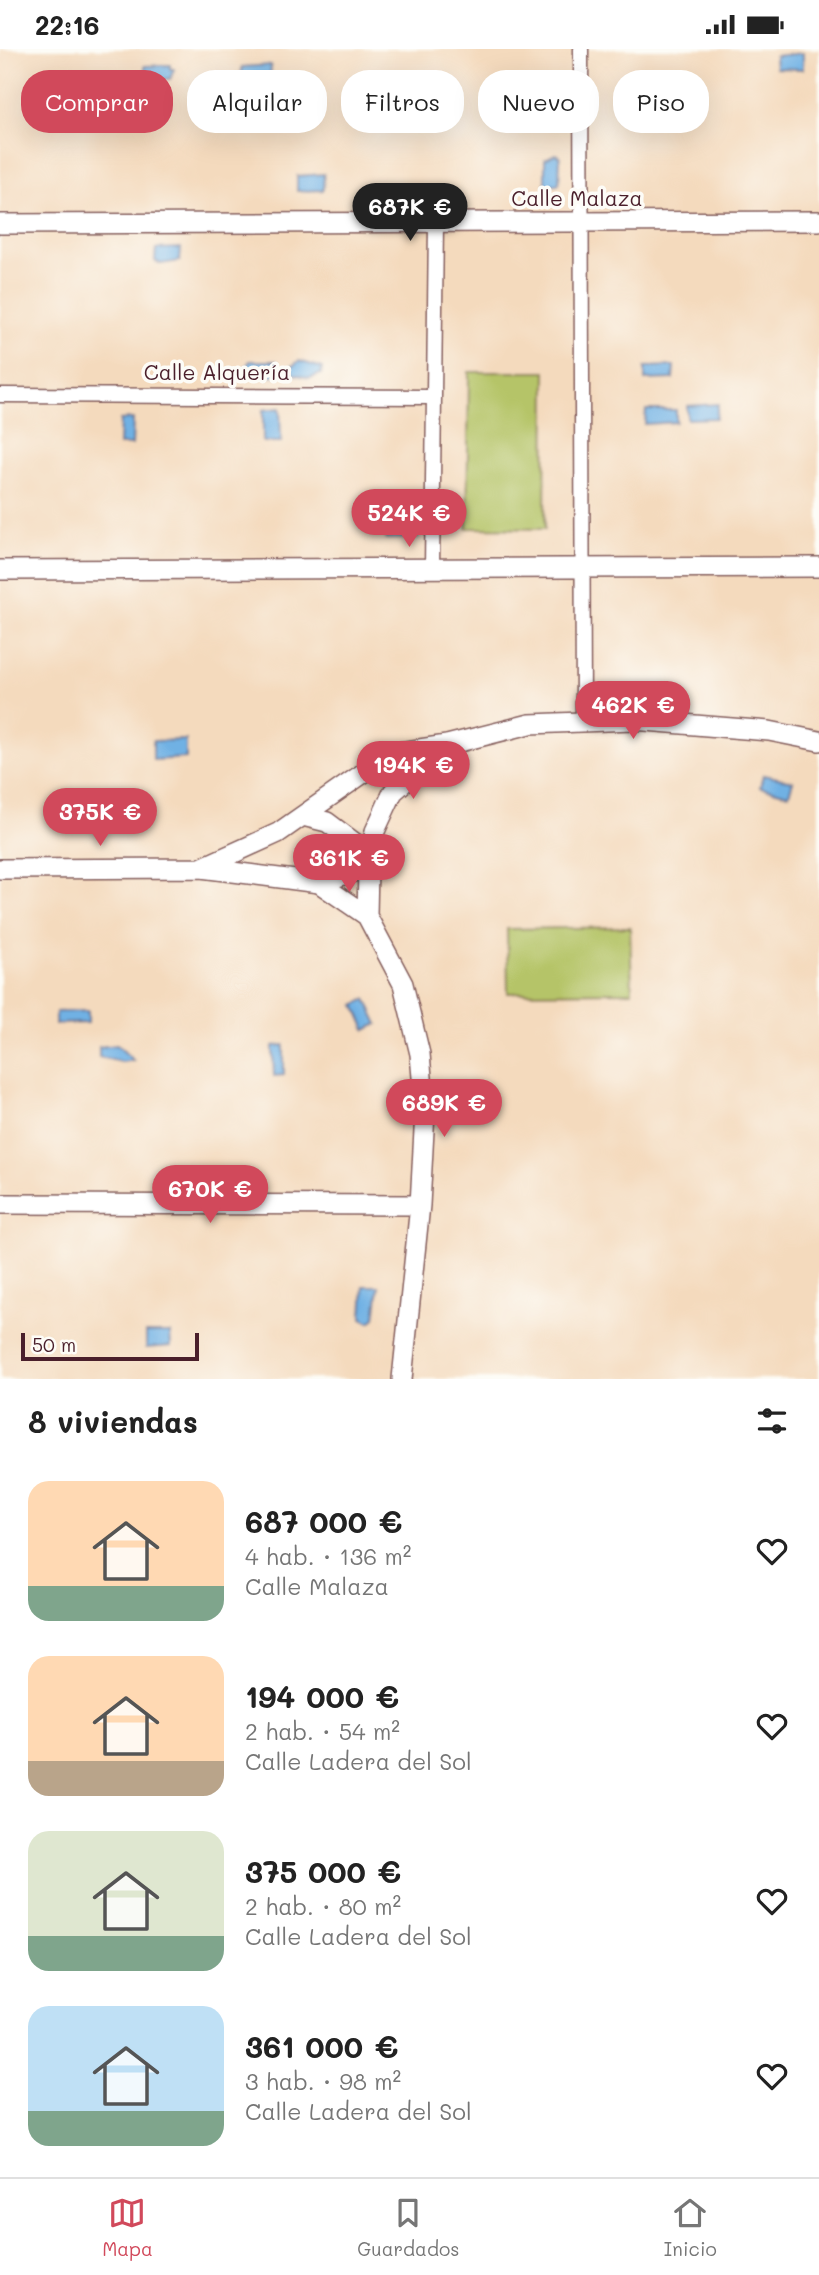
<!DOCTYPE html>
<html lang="es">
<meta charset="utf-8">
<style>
body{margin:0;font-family:Mali,sans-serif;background:#f6f6f6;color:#222;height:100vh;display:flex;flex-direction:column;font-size:26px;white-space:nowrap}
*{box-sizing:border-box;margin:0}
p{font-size:23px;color:#767676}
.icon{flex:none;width:38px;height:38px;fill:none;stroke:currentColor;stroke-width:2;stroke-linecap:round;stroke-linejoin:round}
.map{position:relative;height:1330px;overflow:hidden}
.details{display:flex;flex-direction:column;background:#fff;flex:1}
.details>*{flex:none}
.hud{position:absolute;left:21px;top:21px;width:777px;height:63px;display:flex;gap:14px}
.scale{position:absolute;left:21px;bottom:18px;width:178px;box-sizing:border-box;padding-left:7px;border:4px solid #4a1f2b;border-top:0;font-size:19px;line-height:24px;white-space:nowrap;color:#4a1f2b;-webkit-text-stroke:5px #fdfcf7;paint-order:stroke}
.price{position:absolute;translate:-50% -60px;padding:0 16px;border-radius:24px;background:#d1495b;color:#fff;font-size:23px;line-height:46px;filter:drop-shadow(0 2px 4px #0008)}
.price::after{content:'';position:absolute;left:50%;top:42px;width:21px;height:16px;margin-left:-10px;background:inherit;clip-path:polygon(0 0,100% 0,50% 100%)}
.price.on{background:#222;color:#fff}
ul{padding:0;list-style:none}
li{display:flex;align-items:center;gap:21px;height:175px;padding:0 28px}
li span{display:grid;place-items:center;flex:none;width:196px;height:140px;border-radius:21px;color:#555}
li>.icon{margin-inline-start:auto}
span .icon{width:84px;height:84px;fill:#fffc;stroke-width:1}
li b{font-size:30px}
h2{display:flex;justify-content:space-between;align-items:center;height:84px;padding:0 28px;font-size:30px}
.tag{padding:0 24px;border-radius:28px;background:#fff;box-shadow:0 7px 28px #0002;font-size:24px;line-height:63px}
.tag.on{background:#d1495b;color:#fff}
.status{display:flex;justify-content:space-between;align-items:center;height:49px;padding:0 35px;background:#fff;direction:ltr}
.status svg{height:19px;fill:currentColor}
.tab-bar{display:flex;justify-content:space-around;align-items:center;height:98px;border-top:2px solid #e0e0e0;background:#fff;font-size:19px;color:#767676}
.tab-bar a{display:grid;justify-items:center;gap:4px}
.tab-bar .on{color:#d1495b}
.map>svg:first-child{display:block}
.green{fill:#b5c467;stroke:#807249;stroke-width:2}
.water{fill:#6fb1e4;stroke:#5c6888;stroke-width:2}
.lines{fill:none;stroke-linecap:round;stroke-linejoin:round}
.pedestrian-casing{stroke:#86605e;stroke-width:17}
.minor-casing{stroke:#86605e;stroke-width:22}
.pedestrian{stroke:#fff;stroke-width:14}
.minor{stroke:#fff;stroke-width:19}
.labels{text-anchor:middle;stroke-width:7;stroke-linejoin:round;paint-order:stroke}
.street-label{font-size:21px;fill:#4a1f2b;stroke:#fdfcf7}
</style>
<div class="status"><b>22:16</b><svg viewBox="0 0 49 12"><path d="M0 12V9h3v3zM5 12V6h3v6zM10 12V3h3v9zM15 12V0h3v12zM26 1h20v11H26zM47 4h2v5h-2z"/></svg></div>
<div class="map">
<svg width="819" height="1330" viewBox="0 0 819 1330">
<rect width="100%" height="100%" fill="#fdfcf7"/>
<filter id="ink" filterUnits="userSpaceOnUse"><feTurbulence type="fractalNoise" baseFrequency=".0143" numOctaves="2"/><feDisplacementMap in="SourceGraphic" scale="14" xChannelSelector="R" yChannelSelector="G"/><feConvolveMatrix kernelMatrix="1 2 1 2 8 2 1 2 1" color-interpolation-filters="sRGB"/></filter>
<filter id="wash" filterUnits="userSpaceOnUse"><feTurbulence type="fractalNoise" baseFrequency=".00686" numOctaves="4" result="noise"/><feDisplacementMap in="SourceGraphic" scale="28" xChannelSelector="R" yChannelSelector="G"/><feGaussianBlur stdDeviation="1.57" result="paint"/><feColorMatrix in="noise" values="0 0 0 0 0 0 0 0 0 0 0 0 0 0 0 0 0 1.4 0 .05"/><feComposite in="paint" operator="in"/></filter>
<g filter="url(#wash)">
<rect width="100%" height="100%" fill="#f4dabd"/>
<path class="green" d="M469 323H546L545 480 467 479Z
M630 878 632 943 508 944 507 880Z"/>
<path class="water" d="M803 4V20L776 19 775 7Z
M170 16V20H174L170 30H146L145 17Z
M271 16 270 32 241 33 242 18Z
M555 105 560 107 559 135 545 136V110Z
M324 125 323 141 297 142V127Z
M181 199 180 212 161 215 155 212 156 200Z
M250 312H277L275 327 248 328 243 322Z
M299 312 322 319 321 325 310 329 293 325 291 318Z
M674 317 673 330 645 331V318Z
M718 355 716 369 687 370V357Z
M280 359 281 393H263V361Z
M646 361H676V373L645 375Z
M133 370 132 396H119L120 371Z
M385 477H417L418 489 386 490Z
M186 691V709L153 711V692Z
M763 726 793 732 789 745 760 738Z
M366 950 378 975 366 981 355 956Z
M88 962V974L55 975 56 963Z
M117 996 133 1011 122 1013 99 1008V998Z
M284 996V1026L274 1027 273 997Z
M364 1237H379L375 1269 370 1273 362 1269Z
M146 1284H170L171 1297 146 1299Z"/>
</g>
<g filter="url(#ink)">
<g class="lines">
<defs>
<path id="pedestrian" d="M581 0 583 673
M0 346 434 348
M432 520 436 174"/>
<path id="minor" d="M0 175 819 172
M0 521 819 518
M303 767 327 773 371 806
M201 819 278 784 392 704 447 696 530 675 633 671 769 682 819 692
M0 820 201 819 319 834 367 867
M319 834 368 818
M0 1155 420 1156
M402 1330 420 1156 425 1063 420 1005 403 935 367 867 368 818 375 782 393 743 447 696"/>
</defs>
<use href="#pedestrian" class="pedestrian-casing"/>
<use href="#minor" class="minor-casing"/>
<use href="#pedestrian" class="pedestrian"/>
<use href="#minor" class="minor"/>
</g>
</g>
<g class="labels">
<g class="street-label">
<text x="577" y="157">Calle Malaza</text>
<text x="217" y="331">Calle Alquería</text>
</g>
</g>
</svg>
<div class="scale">50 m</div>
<b class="price on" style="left:410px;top:194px">687K €</b>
<b class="price" style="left:409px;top:500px">524K €</b>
<b class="price" style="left:633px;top:692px">462K €</b>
<b class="price" style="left:413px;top:752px">194K €</b>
<b class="price" style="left:100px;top:799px">375K €</b>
<b class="price" style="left:349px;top:845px">361K €</b>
<b class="price" style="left:444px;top:1090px">689K €</b>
<b class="price" style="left:210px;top:1176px">670K €</b>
<div class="hud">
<a class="tag on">Comprar</a>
<a class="tag">Alquilar</a>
<a class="tag">Filtros</a>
<a class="tag">Nuevo</a>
<a class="tag">Piso</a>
</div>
</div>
<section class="details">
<h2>8 viviendas<svg class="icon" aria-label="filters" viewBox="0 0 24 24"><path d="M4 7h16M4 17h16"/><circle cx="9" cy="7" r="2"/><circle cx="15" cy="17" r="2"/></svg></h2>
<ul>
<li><span style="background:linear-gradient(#ffd9b3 75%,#7fa58c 0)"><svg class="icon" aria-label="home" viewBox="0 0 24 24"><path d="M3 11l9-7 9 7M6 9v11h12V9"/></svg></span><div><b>687 000 €</b><p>4 hab. · 136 m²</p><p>Calle Malaza</p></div><svg class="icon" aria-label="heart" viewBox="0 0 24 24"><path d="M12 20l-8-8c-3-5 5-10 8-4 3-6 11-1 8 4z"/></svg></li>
<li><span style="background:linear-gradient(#ffd9b3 75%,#b9a48a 0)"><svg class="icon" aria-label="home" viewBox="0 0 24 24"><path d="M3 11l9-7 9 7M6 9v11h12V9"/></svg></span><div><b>194 000 €</b><p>2 hab. · 54 m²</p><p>Calle Ladera del Sol</p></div><svg class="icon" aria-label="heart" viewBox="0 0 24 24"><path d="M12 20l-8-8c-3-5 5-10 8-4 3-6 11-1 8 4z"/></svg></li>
<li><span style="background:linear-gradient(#dfe7d0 75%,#7fa58c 0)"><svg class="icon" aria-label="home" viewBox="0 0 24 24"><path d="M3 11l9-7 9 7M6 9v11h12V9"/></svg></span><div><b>375 000 €</b><p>2 hab. · 80 m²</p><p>Calle Ladera del Sol</p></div><svg class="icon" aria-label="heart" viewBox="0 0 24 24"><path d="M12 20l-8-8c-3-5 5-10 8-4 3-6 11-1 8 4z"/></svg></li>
<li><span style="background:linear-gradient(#bfe0f5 75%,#7fa58c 0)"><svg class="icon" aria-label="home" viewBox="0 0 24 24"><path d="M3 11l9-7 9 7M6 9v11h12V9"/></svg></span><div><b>361 000 €</b><p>3 hab. · 98 m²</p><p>Calle Ladera del Sol</p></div><svg class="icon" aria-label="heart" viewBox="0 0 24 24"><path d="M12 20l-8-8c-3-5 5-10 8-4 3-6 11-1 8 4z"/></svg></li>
</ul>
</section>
<nav class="tab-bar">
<a class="on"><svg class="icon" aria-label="map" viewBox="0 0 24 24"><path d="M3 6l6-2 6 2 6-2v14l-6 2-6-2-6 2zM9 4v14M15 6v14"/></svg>Mapa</a>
<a><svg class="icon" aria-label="saved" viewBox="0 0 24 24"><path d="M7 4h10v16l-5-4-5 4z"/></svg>Guardados</a>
<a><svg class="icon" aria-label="home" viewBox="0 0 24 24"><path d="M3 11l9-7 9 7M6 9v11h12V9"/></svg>Inicio</a>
</nav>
